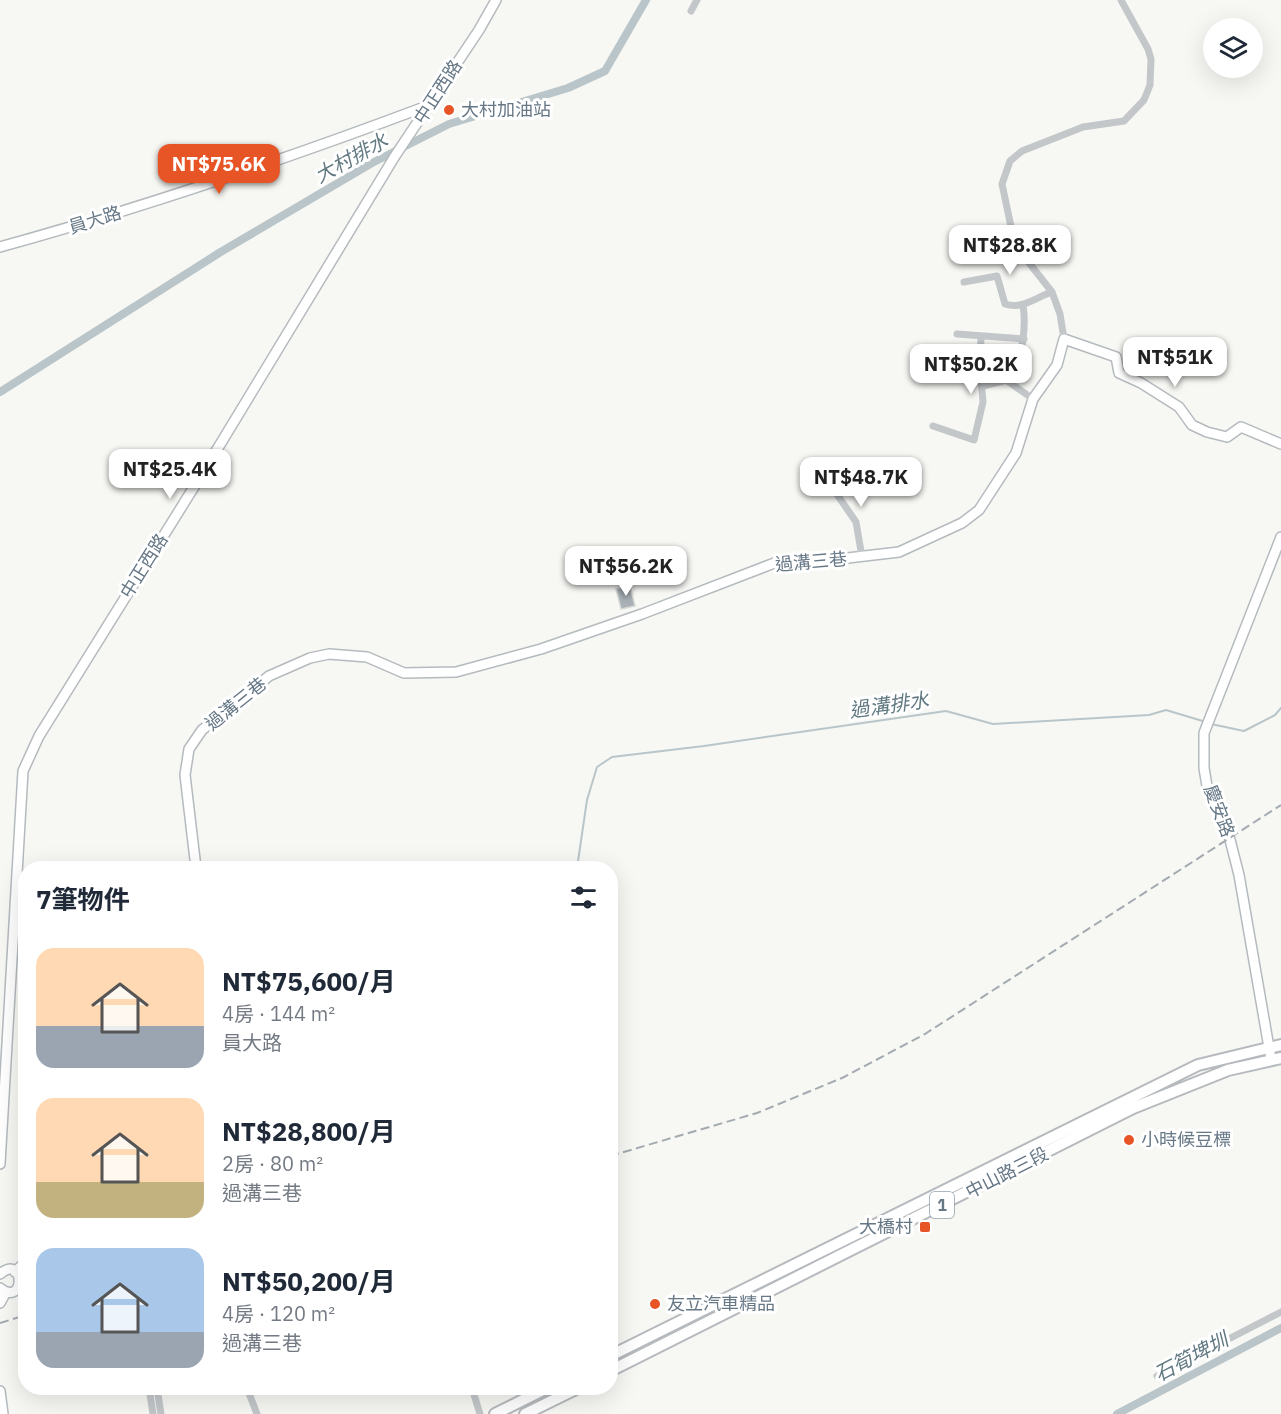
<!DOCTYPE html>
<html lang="zh-TW">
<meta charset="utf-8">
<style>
body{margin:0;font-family:"IBM Plex Sans","Noto Sans TC",sans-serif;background:#f2f2f3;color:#1f2937;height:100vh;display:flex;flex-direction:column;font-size:22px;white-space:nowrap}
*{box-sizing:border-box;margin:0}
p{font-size:20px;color:#747a83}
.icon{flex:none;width:33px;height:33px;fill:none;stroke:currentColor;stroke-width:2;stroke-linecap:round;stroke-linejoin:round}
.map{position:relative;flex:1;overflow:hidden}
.sheet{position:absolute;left:18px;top:861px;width:600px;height:534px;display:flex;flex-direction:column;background:#fff;border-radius:24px;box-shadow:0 6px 24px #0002}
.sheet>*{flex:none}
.controls{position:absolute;left:1203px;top:18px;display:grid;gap:12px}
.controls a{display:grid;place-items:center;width:60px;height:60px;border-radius:50%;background:#fff;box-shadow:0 6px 24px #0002;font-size:30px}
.price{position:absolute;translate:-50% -51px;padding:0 14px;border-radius:12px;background:#fff;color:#222;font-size:20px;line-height:39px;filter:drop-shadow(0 2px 3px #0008)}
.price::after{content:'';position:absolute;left:50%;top:36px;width:18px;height:14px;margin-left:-9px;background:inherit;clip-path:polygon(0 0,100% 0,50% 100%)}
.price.on{background:#e75425;color:#fff}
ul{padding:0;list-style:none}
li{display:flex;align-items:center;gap:18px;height:150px;padding:0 18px}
li span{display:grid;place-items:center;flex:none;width:168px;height:120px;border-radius:18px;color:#555}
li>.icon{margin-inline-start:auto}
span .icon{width:72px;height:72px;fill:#fffc;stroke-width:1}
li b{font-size:26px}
h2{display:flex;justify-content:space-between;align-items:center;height:72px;padding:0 18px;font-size:26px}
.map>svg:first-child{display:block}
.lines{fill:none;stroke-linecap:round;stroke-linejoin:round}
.stream{stroke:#b9c5c9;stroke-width:2}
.canal{stroke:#b9c5c9;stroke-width:8}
.building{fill:#a9b1b7;stroke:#d9d9d7;stroke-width:1.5}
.secondary-casing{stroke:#b5babf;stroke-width:12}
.primary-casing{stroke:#b6babe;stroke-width:14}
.street{stroke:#c3c7ca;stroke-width:7}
.secondary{stroke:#fff;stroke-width:9}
.primary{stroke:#fff;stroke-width:10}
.rail{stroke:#a3aab0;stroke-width:2;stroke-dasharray:9 4.5;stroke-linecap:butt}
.poi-dot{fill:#e75425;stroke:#fff;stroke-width:2}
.labels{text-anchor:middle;stroke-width:6;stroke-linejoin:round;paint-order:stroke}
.shield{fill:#fff;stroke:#94a0aa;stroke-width:1.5}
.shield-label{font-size:16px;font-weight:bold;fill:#667786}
.street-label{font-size:18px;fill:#667786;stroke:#fff}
.poi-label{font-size:18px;fill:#667786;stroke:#fff;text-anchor:start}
.water-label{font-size:20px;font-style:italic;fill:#627982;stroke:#fff}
</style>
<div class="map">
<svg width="1281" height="1414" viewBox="0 0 1281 1414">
<rect width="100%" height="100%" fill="#f7f8f4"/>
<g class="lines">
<path class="stream" d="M1211 724 1244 731 1275 715 1281 708
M577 868 587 800 597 767 612 757 704 746 946 711 993 724 1149 715 1166 710 1206 722"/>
<path class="canal" d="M0 392 219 253 372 163 449 124 568 88 605 71 646 0
M1117 1414 1281 1328"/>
</g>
<path class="building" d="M630 585 635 606 621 609 616 589Z"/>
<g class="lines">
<defs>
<path id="secondary" d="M0 247C145 207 286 159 427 106
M196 868 185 775 189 749 202 730 269 676 310 658 329 654 367 657 404 673 456 672 541 649 642 614 777 562 839 559 899 552 962 523 979 510 1016 453 1033 399 1057 365 1064 339 1116 357 1119 373 1141 383 1179 407 1192 425 1207 432 1227 437 1241 427 1281 444
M1271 1059 1239 875 1227 828 1208 792 1204 768V733L1281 537
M0 1164 23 771 39 736 207 466 395 156 479 30 496 0
M15 1272 26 1261
M0 1274C25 1253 26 1308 0 1288
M0 1303 6 1292
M0 1391 3 1414"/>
<path id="primary" d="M610 1356 1198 1065 1281 1045
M610 1371 1133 1108 1228 1070 1281 1058
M495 1414 547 1388
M525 1414 578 1388"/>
</defs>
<use href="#secondary" class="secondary-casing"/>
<use href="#primary" class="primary-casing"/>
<path class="street" d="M691 11 697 0
M964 282 997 276 1005 304C1022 310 1036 297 1052 292
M957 334 1024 339
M1064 339 1060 314 1052 292 1026 259 1013 236 1002 184 1010 161 1022 151 1083 127 1124 121 1144 100 1150 85 1151 59 1148 49 1121 0
M1006 380 1033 399
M983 386 1014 378C1021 353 1027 331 1023 305
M933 426 974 440 983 402 980 368 981 336
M823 474 856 522 862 557
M1157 1376 1281 1312
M149 1388 153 1414
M157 1388 161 1414
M247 1388 257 1414
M472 1388 480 1414"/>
<use href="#secondary" class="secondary"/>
<use href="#primary" class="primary"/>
<path class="rail" d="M610 1156 757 1113 842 1078 925 1034 1281 805
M0 1323 26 1315"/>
</g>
<g class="poi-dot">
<circle cx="449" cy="110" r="6"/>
<circle cx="1129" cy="1140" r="6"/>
<rect x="919" y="1221" width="12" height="12" rx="3"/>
<circle cx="655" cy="1304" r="6"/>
</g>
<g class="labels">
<rect class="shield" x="930" y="1192" width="24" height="26" rx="4.5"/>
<g class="shield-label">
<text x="942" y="1211">1</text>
</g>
<g class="street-label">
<text transform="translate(438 92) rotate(-57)" y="6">中正西路</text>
<text transform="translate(95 220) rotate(-17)" y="6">員大路</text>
<text transform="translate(811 562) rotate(-5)" y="6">過溝三巷</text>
<text transform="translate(144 566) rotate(-58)" y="6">中正西路</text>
<text transform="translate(236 704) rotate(-39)" y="6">過溝三巷</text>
<text transform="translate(1219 811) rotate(69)" y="6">慶安路</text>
<text transform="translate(1007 1173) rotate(-27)" y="6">中山路三段</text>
</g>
<g class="poi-label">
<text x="461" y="116">大村加油站</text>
<text x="1141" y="1146">小時候豆標</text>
<text x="913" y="1233" text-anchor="end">大橋村</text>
<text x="667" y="1310">友立汽車精品</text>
</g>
<g class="water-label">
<text transform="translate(351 158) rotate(-29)" y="7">大村排水</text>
<text transform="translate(889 705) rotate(-8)" y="7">過溝排水</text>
<text transform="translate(1191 1357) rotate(-28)" y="7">石筍埤圳</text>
</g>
</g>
</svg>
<div class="controls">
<a><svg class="icon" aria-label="layers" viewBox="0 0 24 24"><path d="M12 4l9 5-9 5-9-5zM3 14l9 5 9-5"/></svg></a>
</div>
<b class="price on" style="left:219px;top:195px">NT$75.6K</b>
<b class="price" style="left:1010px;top:276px">NT$28.8K</b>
<b class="price" style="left:1175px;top:388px">NT$51K</b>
<b class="price" style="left:971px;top:395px">NT$50.2K</b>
<b class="price" style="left:170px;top:500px">NT$25.4K</b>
<b class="price" style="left:861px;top:508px">NT$48.7K</b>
<b class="price" style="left:626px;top:597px">NT$56.2K</b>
<section class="sheet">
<h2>7筆物件<svg class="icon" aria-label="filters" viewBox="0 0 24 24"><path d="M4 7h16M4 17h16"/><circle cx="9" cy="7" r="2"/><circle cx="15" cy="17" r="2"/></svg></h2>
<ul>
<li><span style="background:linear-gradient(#ffd9b3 65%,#9aa5b1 0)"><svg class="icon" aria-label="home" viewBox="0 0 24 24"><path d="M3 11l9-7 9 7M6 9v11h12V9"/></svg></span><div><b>NT$75,600/月</b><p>4房 · 144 m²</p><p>員大路</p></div></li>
<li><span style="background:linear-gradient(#ffd9b3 70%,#c2b280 0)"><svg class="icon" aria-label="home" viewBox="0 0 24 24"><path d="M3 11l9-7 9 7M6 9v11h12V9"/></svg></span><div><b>NT$28,800/月</b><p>2房 · 80 m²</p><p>過溝三巷</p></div></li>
<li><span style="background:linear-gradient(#a9c7e8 70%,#9aa5b1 0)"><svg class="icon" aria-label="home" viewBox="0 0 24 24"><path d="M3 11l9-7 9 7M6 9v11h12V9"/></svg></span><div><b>NT$50,200/月</b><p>4房 · 120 m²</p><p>過溝三巷</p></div></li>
</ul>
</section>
</div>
